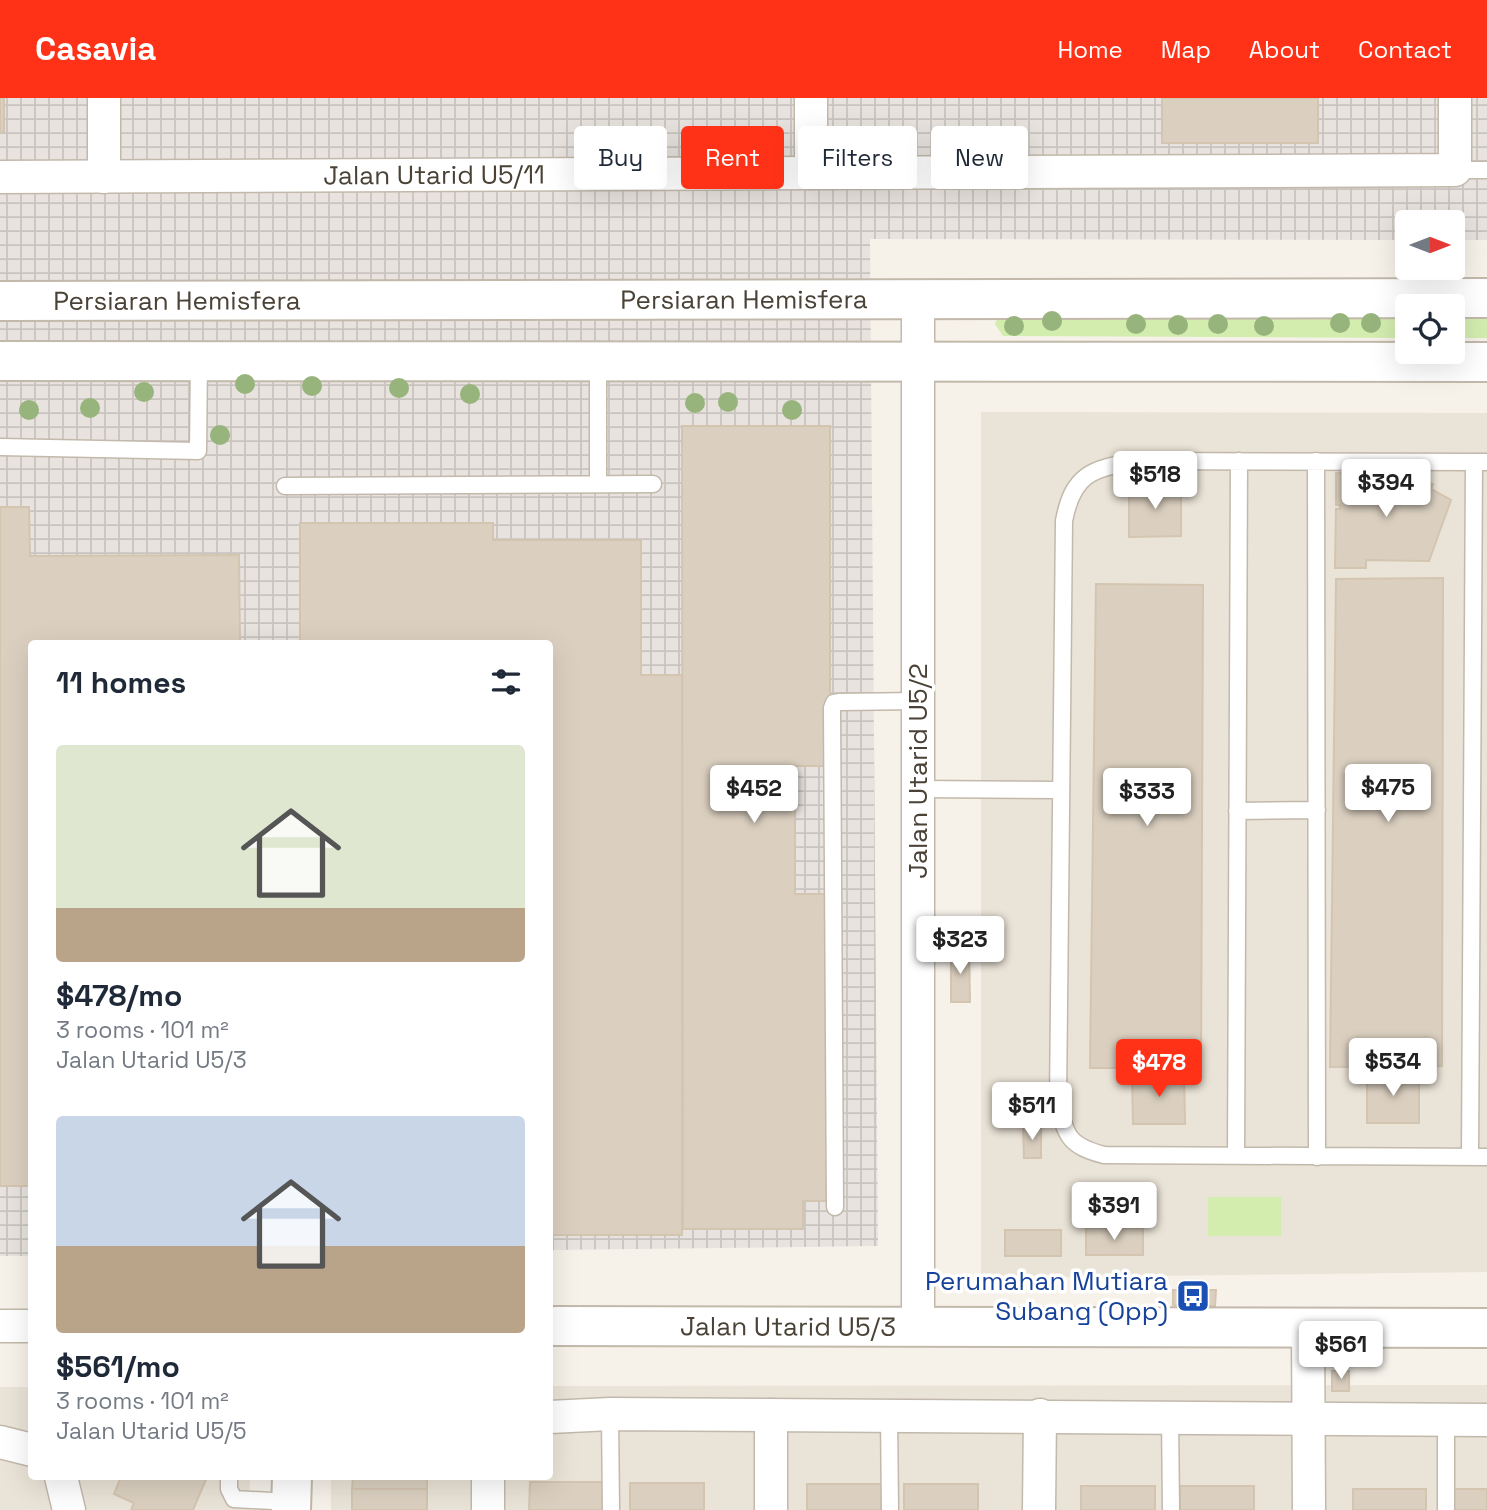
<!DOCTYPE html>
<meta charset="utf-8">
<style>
body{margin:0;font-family:"Space Grotesk",sans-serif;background:#f2f2f3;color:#1f2937;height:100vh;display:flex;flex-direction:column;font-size:26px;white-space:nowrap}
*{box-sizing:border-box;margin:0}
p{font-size:23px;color:#747a83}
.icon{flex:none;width:38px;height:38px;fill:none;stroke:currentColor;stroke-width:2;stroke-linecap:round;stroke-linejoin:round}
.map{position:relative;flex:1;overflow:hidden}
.drawer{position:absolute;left:28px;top:542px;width:525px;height:840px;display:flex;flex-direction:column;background:#fff;border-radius:7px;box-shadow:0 7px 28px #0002}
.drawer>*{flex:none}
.banner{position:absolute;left:574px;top:28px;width:665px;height:63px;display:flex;gap:14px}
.needle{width:46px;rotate:90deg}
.buttons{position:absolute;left:1395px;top:112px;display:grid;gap:14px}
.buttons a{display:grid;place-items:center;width:70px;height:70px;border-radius:7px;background:#fff;box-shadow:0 7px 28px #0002;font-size:35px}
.price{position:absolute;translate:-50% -60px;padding:0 16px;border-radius:7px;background:#fff;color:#222;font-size:23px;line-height:46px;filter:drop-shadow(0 2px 4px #0008)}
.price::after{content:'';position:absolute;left:50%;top:42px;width:21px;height:16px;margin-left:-10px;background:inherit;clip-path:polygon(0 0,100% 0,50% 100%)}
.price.on{background:#ff3217;color:#fff}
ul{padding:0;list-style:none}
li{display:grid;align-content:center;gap:14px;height:371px;padding:0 28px}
li span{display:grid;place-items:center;height:217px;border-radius:7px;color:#555}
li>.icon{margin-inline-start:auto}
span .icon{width:126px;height:126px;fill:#fffc;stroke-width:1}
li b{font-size:30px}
h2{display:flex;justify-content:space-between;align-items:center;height:84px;padding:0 28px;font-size:30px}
.tag{padding:0 24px;border-radius:7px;background:#fff;box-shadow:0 7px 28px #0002;font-size:24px;line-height:63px}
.tag.on{background:#ff3217;color:#fff}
header{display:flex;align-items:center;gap:42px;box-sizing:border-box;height:98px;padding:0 35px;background:#ff3217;color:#fff}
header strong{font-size:33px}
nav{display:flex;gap:38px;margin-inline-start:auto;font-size:24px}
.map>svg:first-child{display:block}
.residential{fill:#eae3d7}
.industrial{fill:url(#industrial-grid)}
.green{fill:#d3edaf}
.building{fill:#dbd0c0;stroke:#d4c5b0;stroke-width:2}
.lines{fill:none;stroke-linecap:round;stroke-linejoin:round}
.service-casing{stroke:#c2b9ab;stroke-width:19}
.minor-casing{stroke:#c2b9ab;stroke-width:35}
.tertiary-casing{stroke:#c2b9ab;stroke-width:42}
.service{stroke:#fff;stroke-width:16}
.minor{stroke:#fff;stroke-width:32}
.tertiary{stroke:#fff;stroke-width:38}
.tree{fill:#98b47d}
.labels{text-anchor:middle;stroke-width:7;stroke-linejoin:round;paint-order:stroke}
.street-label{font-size:26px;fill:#4a4237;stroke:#fff}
.transit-label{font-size:26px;fill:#164399;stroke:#fff;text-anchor:end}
</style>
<header>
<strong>Casavia</strong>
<nav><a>Home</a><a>Map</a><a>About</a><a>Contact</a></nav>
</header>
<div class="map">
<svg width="1487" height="1412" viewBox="0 0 1487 1412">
<defs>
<pattern id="industrial-grid" width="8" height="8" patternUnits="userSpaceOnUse" patternTransform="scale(1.75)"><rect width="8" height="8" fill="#e8e3de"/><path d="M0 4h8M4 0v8" fill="none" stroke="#c8c4bf"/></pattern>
</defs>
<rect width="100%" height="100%" fill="#f6f1e9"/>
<path class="residential" d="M981 314 1487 315V1174L981 1180Z
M1487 1287V1412H331V1379H550V1288Z
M0 1289H31L32 1379H250L249 1412H0Z"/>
<path class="industrial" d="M0 0H1487V142H1453L1452 124H1407V142L870 141 878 1148 550 1152V546H32L31 1158H0Z"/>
<path class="green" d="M1407 216V240L1003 238 995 226 998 219Z
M1453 216H1487V240H1453Z
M1208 1099H1281V1138H1208Z"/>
<path class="building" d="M0 0H4V34H0Z
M1162 0H1318V45H1162Z
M682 328H830V668H795V796H830L831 1103H803V1131H683Z
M1336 375 1370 376 1391 384 1395 376 1406 380 1407 377 1433 386 1431 391 1451 402 1429 463 1366 462V470H1335L1336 411H1340V407H1336Z
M1129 388H1181V438L1129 439Z
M0 409H29L30 458 239 457 240 546H32V1088H0Z
M300 425H493V442H641V577H682V1137H550V546H300Z
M1443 480 1442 968 1330 969 1336 481Z
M1096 486 1203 487 1201 970H1090Z
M951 851H969L970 904H951Z
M1367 974H1419V1025H1367Z
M1132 975H1184L1185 1026H1133Z
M1041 1028V1060H1024L1023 1029Z
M1086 1130H1143V1157H1086Z
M1005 1132H1061V1158H1005Z
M1173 1192H1216L1215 1208 1173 1207Z
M1332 1273H1349V1293H1332Z
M121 1379H207L193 1412H131L134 1405 114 1396Z
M353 1379H427V1391H352Z
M530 1384H604V1412H529Z
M630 1385H704V1412H630Z
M807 1386H882L881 1412H807Z
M904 1386H978V1412H904Z
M1081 1388H1155V1412H1081Z
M1180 1388H1254V1412H1180Z
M352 1391H427V1412H352Z
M1353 1391H1426V1412H1353Z
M1453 1391H1487V1412H1453Z"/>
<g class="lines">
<defs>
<path id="service" d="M1455 72H1487
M598 263V385
M0 349 198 353 199 263
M1316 363 1317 1059
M1487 364 1136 363C1091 371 1073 376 1064 423L1058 1003C1065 1038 1069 1048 1104 1057L1487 1059
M285 388 653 386
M918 691 1061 692
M1237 713 1317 712
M1236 1058 1239 363
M1470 1059 1474 364
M835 1109 832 610 834 605 840 604 918 603
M610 1316 611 1412
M889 1317 890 1412
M1170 1317 1171 1412
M229 1379V1391L234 1401 291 1404
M1446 1412V1322"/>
<g id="minor">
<path d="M104 0V79"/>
<path d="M811 0V75"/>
<path id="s1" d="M0 79 1455 72V0"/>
<path d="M918 202V1228"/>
<path d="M0 1228H32"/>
<path d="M1308 1228 1309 1412"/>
<path d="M550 1319 610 1316 1487 1322"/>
<path d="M0 1344 32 1352"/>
<path d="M61 1379 69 1412"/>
<path d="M488 1412V1379"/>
<path d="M771 1412V1317"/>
<path d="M1039 1412 1040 1317"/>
</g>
<g id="tertiary">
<path id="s2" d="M0 203 1487 200"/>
<path d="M0 263 1487 264"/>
<path id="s3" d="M550 1228 1487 1230"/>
<path d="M291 1412 292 1379"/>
</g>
</defs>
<use href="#service" class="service-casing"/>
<use href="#minor" class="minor-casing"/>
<use href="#tertiary" class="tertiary-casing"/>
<use href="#service" class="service"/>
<use href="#minor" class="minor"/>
<use href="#tertiary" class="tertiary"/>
</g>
<g class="tree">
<circle cx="1052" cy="223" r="10"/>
<circle cx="1340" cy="225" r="10"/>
<circle cx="1371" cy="225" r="10"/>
<circle cx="1136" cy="226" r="10"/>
<circle cx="1218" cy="226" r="10"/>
<circle cx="1178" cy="227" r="10"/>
<circle cx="1014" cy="228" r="10"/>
<circle cx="1264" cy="228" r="10"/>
<circle cx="245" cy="286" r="10"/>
<circle cx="312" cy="288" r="10"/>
<circle cx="399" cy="290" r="10"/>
<circle cx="144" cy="294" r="10"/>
<circle cx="470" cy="296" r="10"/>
<circle cx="728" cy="304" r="10"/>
<circle cx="695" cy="305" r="10"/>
<circle cx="90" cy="310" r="10"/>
<circle cx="29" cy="312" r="10"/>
<circle cx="792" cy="312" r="10"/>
<circle cx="220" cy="337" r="10"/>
</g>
<defs>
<symbol id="bus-square" viewBox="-11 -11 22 22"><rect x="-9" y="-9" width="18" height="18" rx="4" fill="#1a4fb4" stroke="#fff"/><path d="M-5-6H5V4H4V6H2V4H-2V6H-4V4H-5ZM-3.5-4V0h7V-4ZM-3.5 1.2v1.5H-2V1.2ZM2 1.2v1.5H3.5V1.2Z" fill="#fff"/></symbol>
</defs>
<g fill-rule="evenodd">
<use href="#bus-square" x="1174" y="1179" width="38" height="38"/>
</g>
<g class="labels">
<g class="street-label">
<text dy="9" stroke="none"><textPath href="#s1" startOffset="434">Jalan Utarid U5/11</textPath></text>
<text dy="9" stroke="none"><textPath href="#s2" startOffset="744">Persiaran Hemisfera</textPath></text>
<text dy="9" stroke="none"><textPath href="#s2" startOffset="177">Persiaran Hemisfera</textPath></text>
<text transform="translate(918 673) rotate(-90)" y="9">Jalan Utarid U5/2</text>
<text dy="9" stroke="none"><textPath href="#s3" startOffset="238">Jalan Utarid U5/3</textPath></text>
</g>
<g class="transit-label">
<text x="1168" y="1192">Perumahan Mutiara<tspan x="1168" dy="30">Subang (Opp)</tspan></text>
</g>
</g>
</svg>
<div class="buttons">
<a><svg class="needle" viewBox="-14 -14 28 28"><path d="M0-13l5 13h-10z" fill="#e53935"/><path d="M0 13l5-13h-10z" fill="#747a83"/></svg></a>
<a><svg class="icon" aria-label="locate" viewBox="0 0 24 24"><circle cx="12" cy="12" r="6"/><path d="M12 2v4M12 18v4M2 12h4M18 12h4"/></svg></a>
</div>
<b class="price" style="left:1155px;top:413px">$518</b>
<b class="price" style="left:1386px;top:421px">$394</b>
<b class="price" style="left:1388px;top:726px">$475</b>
<b class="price" style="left:754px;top:727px">$452</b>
<b class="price" style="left:1147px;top:730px">$333</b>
<b class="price" style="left:960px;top:878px">$323</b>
<b class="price" style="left:1393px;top:1000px">$534</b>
<b class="price on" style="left:1159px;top:1001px">$478</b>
<b class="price" style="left:1032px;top:1044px">$511</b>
<b class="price" style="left:1114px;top:1144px">$391</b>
<b class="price" style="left:1341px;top:1283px">$561</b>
<div class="banner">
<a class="tag">Buy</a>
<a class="tag on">Rent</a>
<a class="tag">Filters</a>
<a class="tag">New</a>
</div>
<section class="drawer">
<h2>11 homes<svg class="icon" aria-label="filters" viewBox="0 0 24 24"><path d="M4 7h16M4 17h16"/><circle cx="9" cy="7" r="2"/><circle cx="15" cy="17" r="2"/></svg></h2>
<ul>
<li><span style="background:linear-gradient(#dfe7d0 75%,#b9a48a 0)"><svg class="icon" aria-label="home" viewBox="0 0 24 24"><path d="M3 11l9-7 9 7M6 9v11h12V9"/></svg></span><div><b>$478/mo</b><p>3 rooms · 101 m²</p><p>Jalan Utarid U5/3</p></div></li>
<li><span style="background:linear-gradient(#c9d6e8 60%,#b9a48a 0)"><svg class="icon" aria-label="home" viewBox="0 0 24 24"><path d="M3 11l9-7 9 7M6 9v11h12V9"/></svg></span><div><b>$561/mo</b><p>3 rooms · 101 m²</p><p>Jalan Utarid U5/5</p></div></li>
</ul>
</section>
</div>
